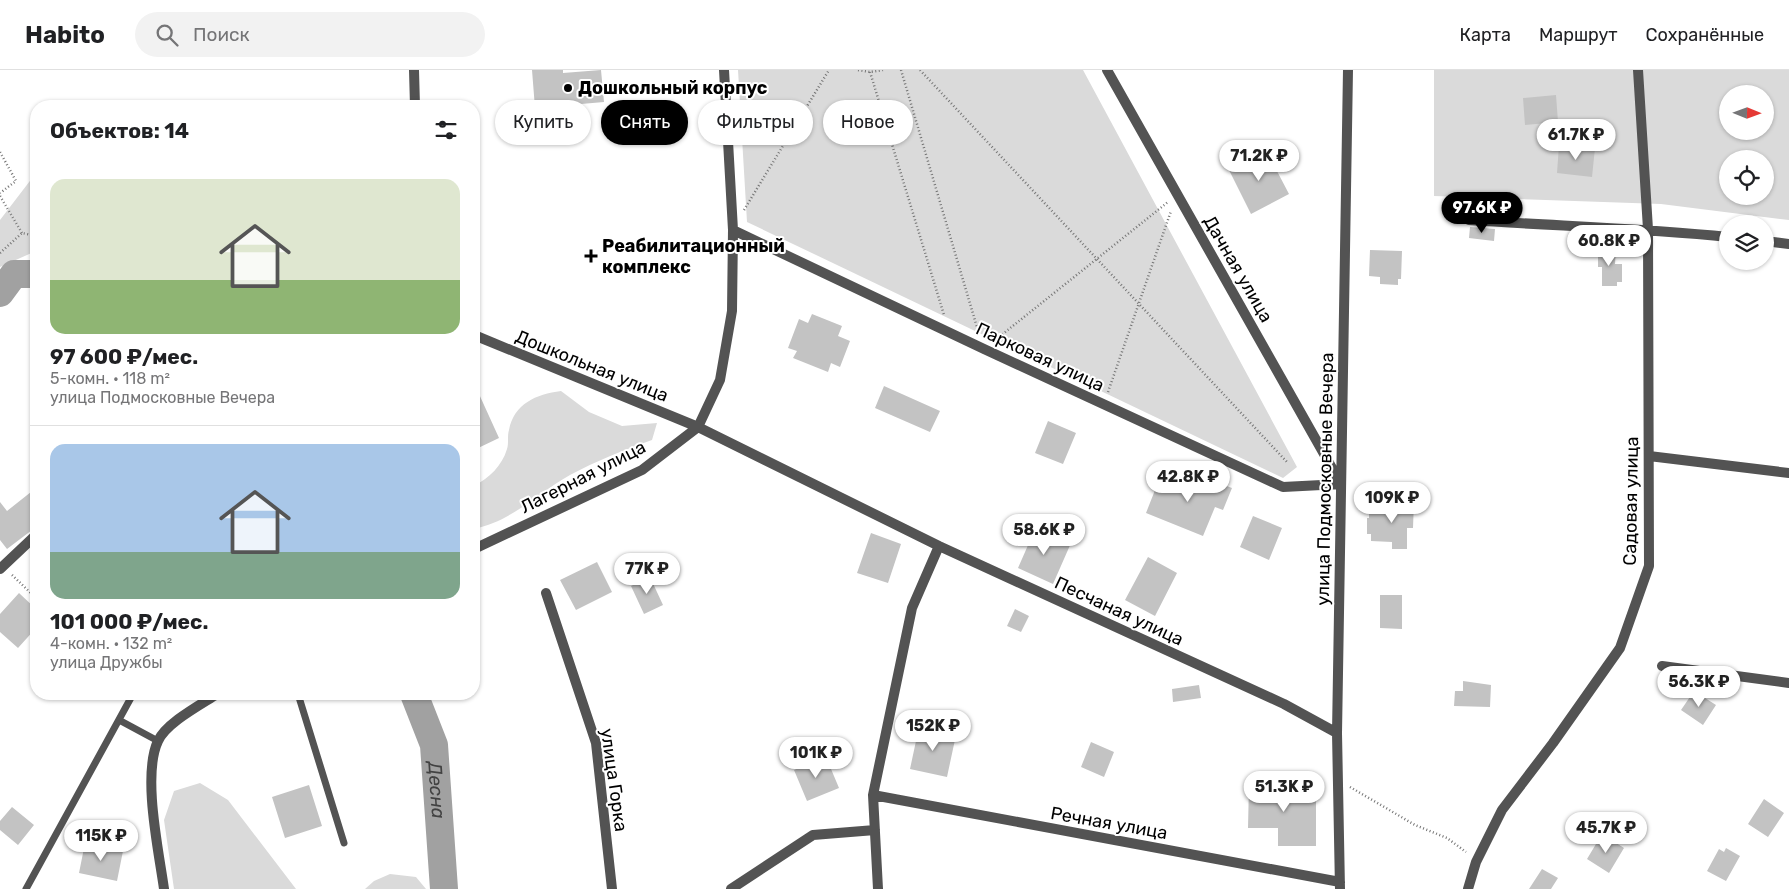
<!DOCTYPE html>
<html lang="ru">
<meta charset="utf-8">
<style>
body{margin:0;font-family:Rubik,sans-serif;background:#f2f2f2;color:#202124;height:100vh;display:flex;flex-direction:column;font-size:19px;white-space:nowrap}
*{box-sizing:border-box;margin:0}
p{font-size:16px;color:#757577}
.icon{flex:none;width:28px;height:28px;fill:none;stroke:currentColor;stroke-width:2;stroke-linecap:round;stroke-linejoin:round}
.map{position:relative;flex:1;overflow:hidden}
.side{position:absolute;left:30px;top:30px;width:450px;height:600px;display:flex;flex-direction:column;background:#fff;border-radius:20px;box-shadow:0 1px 4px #0004}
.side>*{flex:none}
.top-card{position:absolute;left:495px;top:30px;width:475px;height:45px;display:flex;gap:10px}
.needle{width:32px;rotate:91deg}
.fabs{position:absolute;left:1719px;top:15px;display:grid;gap:10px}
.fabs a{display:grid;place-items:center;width:55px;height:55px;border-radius:50%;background:#fff;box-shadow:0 1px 4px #0004;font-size:25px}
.price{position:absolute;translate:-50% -42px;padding:0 11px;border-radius:18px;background:#fff;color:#222;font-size:16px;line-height:32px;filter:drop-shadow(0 1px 2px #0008)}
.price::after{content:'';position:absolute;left:50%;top:30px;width:15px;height:11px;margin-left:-8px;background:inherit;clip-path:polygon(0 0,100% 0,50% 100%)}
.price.current{background:#000;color:#fff}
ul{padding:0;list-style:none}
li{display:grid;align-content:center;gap:10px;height:265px;padding:0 20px}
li+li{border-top:1px solid #e0e0e0}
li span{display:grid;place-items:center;height:155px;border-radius:15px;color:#555}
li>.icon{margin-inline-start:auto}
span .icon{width:90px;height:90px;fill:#fffc;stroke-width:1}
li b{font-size:21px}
h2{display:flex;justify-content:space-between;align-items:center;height:60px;padding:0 20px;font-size:21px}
.pill{padding:0 18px;border-radius:22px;background:#fff;box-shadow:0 1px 4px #0004;font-size:18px;line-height:45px}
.pill.current{background:#000;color:#fff}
header{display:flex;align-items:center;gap:30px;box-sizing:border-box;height:70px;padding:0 25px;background:#fff;border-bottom:1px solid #e0e0e0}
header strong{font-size:24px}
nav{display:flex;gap:28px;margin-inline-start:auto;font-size:18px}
.search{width:350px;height:45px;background:#f2f2f2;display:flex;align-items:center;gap:12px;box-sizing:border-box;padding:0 18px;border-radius:28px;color:#757577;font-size:19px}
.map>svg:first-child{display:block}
.green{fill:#dadada;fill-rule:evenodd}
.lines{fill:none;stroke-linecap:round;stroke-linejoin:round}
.river{stroke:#a1a1a1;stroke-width:28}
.building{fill:#c3c3c3}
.path{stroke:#757575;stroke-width:2.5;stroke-dasharray:1 2.5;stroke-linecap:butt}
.service{stroke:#535353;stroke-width:7}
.minor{stroke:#535353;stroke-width:10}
.poi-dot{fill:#000;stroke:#fff;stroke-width:2}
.labels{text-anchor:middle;stroke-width:4;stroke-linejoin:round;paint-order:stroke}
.poi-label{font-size:18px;font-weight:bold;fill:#000;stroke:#fff;text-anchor:start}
.street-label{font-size:18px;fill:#000;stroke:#fff}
.water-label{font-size:19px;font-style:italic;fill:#424242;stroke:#fff}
</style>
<header>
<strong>Habito</strong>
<div class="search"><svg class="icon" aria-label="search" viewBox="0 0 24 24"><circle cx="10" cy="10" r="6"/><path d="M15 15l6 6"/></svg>Поиск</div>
<nav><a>Карта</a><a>Маршрут</a><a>Сохранённые</a></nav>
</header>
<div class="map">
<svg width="1789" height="819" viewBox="0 0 1789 819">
<rect width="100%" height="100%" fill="#fff"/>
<path class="green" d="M738 0H1083L1297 397 1283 408 747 152Z
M1434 0H1789V150L1661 134 1434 126ZM1728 24H1765V61H1728ZM1728 89H1765V126H1728Z
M36 103V181L0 197V150Z
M561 321 589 342 622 356 657 353 652 370C624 380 596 391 570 405 536 424 514 450 474 459V416C489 408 502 396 507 379 509 373 507 366 509 360 514 334 536 324 561 321Z
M200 713 228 730 296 819H174L164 750 174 721Z
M390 804 416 807 426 819H365L374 811Z"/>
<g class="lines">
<g class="river">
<path d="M0 223 14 204H36"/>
<path id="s1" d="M414 624 434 675 444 819"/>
</g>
</g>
<path class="building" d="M532 0H563V3L601 0 604 32 535 38Z
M1556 25 1558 52 1525 55 1523 28Z
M1559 75 1595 78 1592 107 1557 103Z
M1266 80 1289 124 1251 144 1229 100Z
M1470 157 1495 159 1494 171 1469 168Z
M1598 177H1616L1615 194H1622V212H1617V216H1602V197H1598Z
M1370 180 1402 181 1401 209H1398V215L1380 214V207L1369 206Z
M812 244 842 256 838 266 850 271 840 297 831 293 828 302 793 288 797 281 788 278 799 249 808 253Z
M474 313 499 368 474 380Z
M884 316 940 341 930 362 875 338Z
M1048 351 1076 363 1063 394 1035 383Z
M1200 406 1232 418 1223 440 1215 437 1203 466 1146 443 1159 410 1169 414 1172 408 1196 418Z
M36 418V457L7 479 0 470V432L7 441Z
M1385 431H1414L1413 458H1407V479H1392V472L1371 471V464H1367V448H1369V441H1385Z
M1253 446 1282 458 1269 490 1240 477Z
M1036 457 1071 473 1053 514 1018 498Z
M871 463 901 474 888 513 857 503Z
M1148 487 1177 503 1155 546 1125 530Z
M597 492 612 522 576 540 560 510Z
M650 507 663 535 644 544 631 516Z
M19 523 36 539V558L18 578 0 562V544Z
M1380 525H1402V559L1380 558Z
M1015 539 1029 546 1021 562 1007 556Z
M1463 611 1491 615 1490 637 1454 636 1455 621H1463Z
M1199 615 1201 628 1173 632 1172 619Z
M1694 621 1716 635 1703 655 1681 640Z
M919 657 956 665 947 707 910 699Z
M1091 672 1114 682 1104 707 1081 697Z
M826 687 839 718 807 731 794 700Z
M1249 714H1294V717H1306V724L1316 723V776H1278V758H1248Z
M309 715 322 756 285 768 272 727Z
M1764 729 1784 743 1768 767 1748 754Z
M12 737 34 755 18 775 0 760V751Z
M1602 764 1624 778 1609 803 1587 789Z
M85 773 123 781 117 811 79 803Z
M1726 778 1740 786 1726 811 1707 801 1719 779 1724 782Z
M1542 799 1558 808 1551 819H1529Z"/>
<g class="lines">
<path class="path" d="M858 0 870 2 883 0
M901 0 979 264
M920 0 1287 392
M870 2 944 245
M0 82 16 111 0 123
M0 126 22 163
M744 140 829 0
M0 183 22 163 36 166
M994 271 1168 132
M1108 322 1171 141
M12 505 36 528
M1350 717 1415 755 1447 768 1466 782"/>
<path class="service" d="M298 624 344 773
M119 650 158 671
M26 819 133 624"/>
<path class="minor" d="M414 0 415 36
M1469 150C1555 156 1642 158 1728 167
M733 160 984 279 1283 417 1341 414 1107 0
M1765 171 1789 174
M474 265 698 357 939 476 1284 634 1337 663
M1649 386 1789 403
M474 479 642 400 698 357 720 310 732 241 733 160 724 0
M0 499 36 465
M546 523 596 673 612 819
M1662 596 1789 613
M873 725 1340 812
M164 819C159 782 142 705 158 671 166 653 200 635 217 624
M731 819 813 765 875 760
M878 819 873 725 912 538 939 476
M1340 819 1337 663 1348 0
M1468 819 1476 792 1502 740 1553 673 1620 578 1649 496 1648 159 1638 0"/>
</g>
<g class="poi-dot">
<circle cx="568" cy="18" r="5"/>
<path d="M588.5 178.5h5v5h5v5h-5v5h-5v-5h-5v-5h5z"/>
</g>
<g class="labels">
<g class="poi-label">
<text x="578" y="24">Дошкольный корпус</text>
<text x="602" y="182">Реабилитационный<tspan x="602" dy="21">комплекс</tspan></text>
</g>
<g class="street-label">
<text transform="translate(1238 199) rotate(60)" y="6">Дачная улица</text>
<text transform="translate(1040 287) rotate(25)" y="6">Парковая улица</text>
<text transform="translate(592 296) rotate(22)" y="6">Дошкольная улица</text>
<text transform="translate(583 407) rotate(-27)" y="6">Лагерная улица</text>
<text transform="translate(1325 409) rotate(-89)" y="6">улица Подмосковные Вечера</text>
<text transform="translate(1631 431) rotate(-89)" y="6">Садовая улица</text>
<text transform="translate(1119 541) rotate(25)" y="6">Песчаная улица</text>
<text transform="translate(614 710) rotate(82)" y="6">улица Горка</text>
<text transform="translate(1109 753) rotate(10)" y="6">Речная улица</text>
</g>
<g class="water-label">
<text dy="7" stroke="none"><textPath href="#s1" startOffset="100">Десна</textPath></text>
</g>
</g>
</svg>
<div class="fabs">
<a><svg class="needle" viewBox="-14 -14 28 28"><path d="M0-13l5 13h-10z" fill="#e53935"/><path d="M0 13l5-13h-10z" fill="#757577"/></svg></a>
<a><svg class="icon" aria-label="locate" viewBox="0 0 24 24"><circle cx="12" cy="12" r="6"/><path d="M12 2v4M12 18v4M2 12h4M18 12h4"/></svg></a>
<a><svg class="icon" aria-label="layers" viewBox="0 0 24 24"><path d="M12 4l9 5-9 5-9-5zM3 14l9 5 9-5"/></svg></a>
</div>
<b class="price" style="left:1576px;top:91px">61.7K ₽</b>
<b class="price" style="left:1259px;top:112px">71.2K ₽</b>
<b class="price current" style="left:1482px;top:164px">97.6K ₽</b>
<b class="price" style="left:1609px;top:197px">60.8K ₽</b>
<b class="price" style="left:1188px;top:433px">42.8K ₽</b>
<b class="price" style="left:1392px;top:454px">109K ₽</b>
<b class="price" style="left:1044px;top:486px">58.6K ₽</b>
<b class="price" style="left:647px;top:525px">77K ₽</b>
<b class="price" style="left:1699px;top:638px">56.3K ₽</b>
<b class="price" style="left:933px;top:682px">152K ₽</b>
<b class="price" style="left:816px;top:709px">101K ₽</b>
<b class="price" style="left:1284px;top:743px">51.3K ₽</b>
<b class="price" style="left:1606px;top:784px">45.7K ₽</b>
<b class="price" style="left:101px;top:792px">115K ₽</b>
<div class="top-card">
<a class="pill">Купить</a>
<a class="pill current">Снять</a>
<a class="pill">Фильтры</a>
<a class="pill">Новое</a>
</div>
<section class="side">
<h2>Объектов: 14<svg class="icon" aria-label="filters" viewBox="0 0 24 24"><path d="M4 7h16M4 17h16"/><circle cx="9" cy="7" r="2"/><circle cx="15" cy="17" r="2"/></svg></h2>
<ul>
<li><span style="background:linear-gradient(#dfe7d0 65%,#8fb573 0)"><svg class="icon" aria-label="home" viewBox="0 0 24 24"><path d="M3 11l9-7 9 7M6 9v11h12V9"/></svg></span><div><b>97 600 ₽/мес.</b><p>5-комн. · 118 m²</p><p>улица Подмосковные Вечера</p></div></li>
<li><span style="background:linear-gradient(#a9c7e8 70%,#7fa58c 0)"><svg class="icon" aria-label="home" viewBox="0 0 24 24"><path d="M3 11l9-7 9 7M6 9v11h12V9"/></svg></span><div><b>101 000 ₽/мес.</b><p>4-комн. · 132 m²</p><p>улица Дружбы</p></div></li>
</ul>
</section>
</div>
